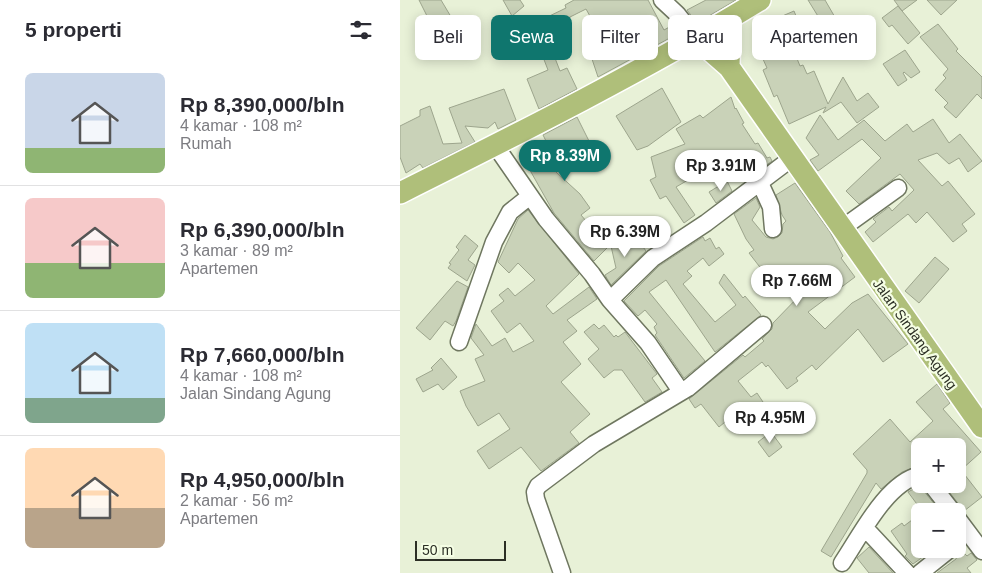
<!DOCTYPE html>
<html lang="id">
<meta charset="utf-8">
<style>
body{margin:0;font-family:Helvetica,sans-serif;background:#f7f7f7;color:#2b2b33;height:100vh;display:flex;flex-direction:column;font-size:19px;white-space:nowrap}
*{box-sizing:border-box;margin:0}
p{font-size:16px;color:#7c7c81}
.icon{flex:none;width:28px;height:28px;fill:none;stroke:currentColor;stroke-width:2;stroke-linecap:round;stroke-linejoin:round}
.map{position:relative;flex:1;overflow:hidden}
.sheet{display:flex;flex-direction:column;background:#fff;width:400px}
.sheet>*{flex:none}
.banner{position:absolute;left:15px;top:15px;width:475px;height:45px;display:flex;gap:10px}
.controls{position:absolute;left:511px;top:438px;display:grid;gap:10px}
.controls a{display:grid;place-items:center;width:55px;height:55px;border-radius:8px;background:#fff;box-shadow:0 2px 12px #0003;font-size:25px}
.scale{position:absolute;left:15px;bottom:12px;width:91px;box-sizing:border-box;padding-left:5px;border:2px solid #2c2f25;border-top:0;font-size:14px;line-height:18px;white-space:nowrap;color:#2c2f25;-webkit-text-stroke:4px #f5fee4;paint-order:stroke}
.price{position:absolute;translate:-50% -42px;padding:0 11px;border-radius:18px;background:#fff;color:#222;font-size:16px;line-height:32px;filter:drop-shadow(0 1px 2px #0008)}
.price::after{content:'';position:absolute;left:50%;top:30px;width:15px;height:11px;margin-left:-8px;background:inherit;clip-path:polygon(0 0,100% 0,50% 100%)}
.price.selected{background:#0f766e;color:#fff}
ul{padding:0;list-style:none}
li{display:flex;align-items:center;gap:15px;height:125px;padding:0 25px}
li+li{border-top:1px solid #e1e1e2}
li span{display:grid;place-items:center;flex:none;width:140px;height:100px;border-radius:8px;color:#555}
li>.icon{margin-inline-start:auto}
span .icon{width:60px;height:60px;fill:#fffc;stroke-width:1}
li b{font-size:21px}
h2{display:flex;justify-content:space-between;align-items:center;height:60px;padding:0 25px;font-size:21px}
.pill{padding:0 18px;border-radius:8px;background:#fff;box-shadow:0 2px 12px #0003;font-size:18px;line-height:45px}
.pill.selected{background:#0f766e;color:#fff}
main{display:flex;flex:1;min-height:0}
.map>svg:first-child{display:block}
.building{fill:#c9d2b8;stroke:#9da58d}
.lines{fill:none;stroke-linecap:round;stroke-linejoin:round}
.minor-casing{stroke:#6f7760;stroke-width:19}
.major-casing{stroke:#fff;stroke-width:24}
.minor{stroke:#fff;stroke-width:16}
.major{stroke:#afbf7a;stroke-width:21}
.labels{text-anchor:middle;stroke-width:4.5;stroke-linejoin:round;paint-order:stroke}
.street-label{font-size:14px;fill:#2c2f25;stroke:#f5fee4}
</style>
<main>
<section class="sheet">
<h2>5 properti<svg class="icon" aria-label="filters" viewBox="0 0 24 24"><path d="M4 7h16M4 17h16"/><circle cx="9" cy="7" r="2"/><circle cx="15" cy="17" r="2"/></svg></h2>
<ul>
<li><span style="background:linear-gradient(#c9d6e8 75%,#8fb573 0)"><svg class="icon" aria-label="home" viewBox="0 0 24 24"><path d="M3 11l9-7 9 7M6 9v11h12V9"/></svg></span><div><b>Rp 8,390,000/bln</b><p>4 kamar · 108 m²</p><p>Rumah</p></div></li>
<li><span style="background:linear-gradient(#f6c9c9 65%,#8fb573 0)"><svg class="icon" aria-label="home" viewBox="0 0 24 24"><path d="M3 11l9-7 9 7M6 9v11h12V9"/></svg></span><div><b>Rp 6,390,000/bln</b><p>3 kamar · 89 m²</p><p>Apartemen</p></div></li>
<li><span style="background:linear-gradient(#bfe0f5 75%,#7fa58c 0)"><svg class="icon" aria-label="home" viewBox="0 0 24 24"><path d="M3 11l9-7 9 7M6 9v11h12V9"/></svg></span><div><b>Rp 7,660,000/bln</b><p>4 kamar · 108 m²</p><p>Jalan Sindang Agung</p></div></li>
<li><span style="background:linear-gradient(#ffd9b3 60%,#b9a48a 0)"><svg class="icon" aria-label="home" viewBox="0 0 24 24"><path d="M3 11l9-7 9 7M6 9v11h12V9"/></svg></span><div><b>Rp 4,950,000/bln</b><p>2 kamar · 56 m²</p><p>Apartemen</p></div></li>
</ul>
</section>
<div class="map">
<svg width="582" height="573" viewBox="0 0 582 573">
<rect width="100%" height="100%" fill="#e8f1d7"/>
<path class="building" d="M19 0H41L63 37 44 49 35 32H31L23 21 28 18Z
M103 0H120L124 6 112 16Z
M174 0H248L264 30 273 25 279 33 198 77 192 59 210 52 186 9 160 22 162 26 142 35 137 22 166 8 165 5Z
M306 0H336L297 23 287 10Z
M408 0H425L436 19 424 26Z
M494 0H517L502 11Z
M527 0H557L541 15Z
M498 6 520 33 508 44 492 25 489 27 482 18Z
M394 11 403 33 389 39 400 66 403 65 407 74 414 71 428 104 443 77 457 101 468 93 479 107 457 123 441 102 423 113 426 107 389 124 377 95 374 97 363 70 367 68 354 39 384 26 380 17Z
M538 24 558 49 556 51 582 77V99L577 94 556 118 544 107 548 103 535 90 546 78 543 75 548 69 520 37Z
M505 50 520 72 511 78 504 72 503 73 507 80 498 86 483 64Z
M153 53 160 71 167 68 177 89 139 109 127 79 148 70 143 57Z
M262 88 281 122 248 146 237 150 216 116Z
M104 89 116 120 98 129 95 122 88 128 65 126 75 142 23 168 20 164 6 173 0 157V126L20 116V110L30 106 43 144 62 143 49 108Z
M331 97 335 109 336 108 344 123 342 124 355 144 358 143 367 158 370 157 372 161 354 174 349 165 323 180 314 165 276 187 295 215 284 223 266 196 260 199 250 180 256 177 251 157 285 144 276 129 300 115 303 118Z
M420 115 438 140 464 120 485 141 507 124 513 132 533 119 549 143 560 134 582 161 568 172 559 158 549 164 537 153 518 160 542 186 548 181 575 214 562 224 567 231 553 242 527 212 516 223 508 214 473 242 465 232 476 222 473 219 489 207 492 211 514 190 500 174 459 204 446 191 481 158 462 139 418 171 410 160 419 155 406 138Z
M177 117 194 151 156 172 180 194 190 208 181 215 208 247 194 261 154 213 122 156 147 143 143 135Z
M327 181 332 191 316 203 309 192Z
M395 183 430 232 443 256 441 258 455 277 408 312 425 329 452 303 468 294 508 344 483 362 458 329 416 370 412 365 396 378 398 381 387 389 368 365 366 367 362 362 338 381 351 397 357 393 363 402 352 410 348 403 319 427 301 404 295 408 289 399 343 355 345 357 364 341 362 339 372 329 373 323 403 292 391 275 376 288 349 253 354 250 346 239 334 214 356 198 360 207 352 220 366 237 373 239 378 237 382 233 383 224 386 221 382 215 376 195Z
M128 210 179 274 146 306 153 314 189 287 197 299 167 320 177 331 163 342 181 364 161 382 190 414 170 432 179 443 141 471 121 447 89 469 77 451 110 429 99 413 78 426 66 406 60 391 85 381 75 359 84 355 71 338 76 324 92 346 105 338 113 352 134 341 120 323 107 333 91 311 104 301 99 295 108 288 115 296 135 280 118 263 109 273 98 262 118 219Z
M65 235 78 246 68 260 75 265 67 281 48 268 51 264 49 263 59 250 56 247Z
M235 236 246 251 211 285 205 275 216 268 211 246 217 241 221 247Z
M303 237 305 241 310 238 316 249 319 247 324 254 309 266 303 258 287 271 292 276 283 284 315 322 336 305 319 283 324 274 343 298 345 296 361 315 315 352 266 280 249 292 305 361 284 378 255 335 257 333 254 327 257 324 245 310 238 316 224 301 259 266Z
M535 257 549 269 519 303 505 291Z
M57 281 68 287 56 321 53 326 45 321 30 340 16 328Z
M194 324 199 329 204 325 214 337 216 335 218 337 225 332 257 374 252 378 262 392 245 402 222 370H214L204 378 188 359 199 349 184 332Z
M41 358 57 377 43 390 38 384 23 392 16 379 33 370 31 368Z
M537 384 550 403 543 409 581 452 561 470 582 497 564 511 543 484H558V446H520V465L502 472 481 489 476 483 431 557 421 551 467 473V470L453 454 490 419 510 442 533 421 516 402Z
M371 432 382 447 369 457 358 442Z
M521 485 523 490 540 511H522L508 492Z
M520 514V549H534L513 564 505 556 507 554 491 531 502 523 504 526Z
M469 547 493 573H469L457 558Z
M560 549 567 556 571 553 577 560 567 568 571 573H537L556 559Z"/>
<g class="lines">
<defs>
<path id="minor" d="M262 0 277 14 296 38
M95 145 146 219 192 274 210 300 253 258 306 223 392 158
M360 183 371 207 373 229
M441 229 498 188
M210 300 248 343 280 390
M59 342 94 242 110 212 130 196
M531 484 552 511
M558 519 582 551
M465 528 507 573
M442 563C461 535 486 483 520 475
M162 573 136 499 135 492 138 486 194 444 288 388 363 325
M520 573 550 549"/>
<path id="major" d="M296 38 329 67 582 427
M329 67 330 19
M0 193C122 132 244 71 360 0"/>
</defs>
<use href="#minor" class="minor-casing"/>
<use href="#major" class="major-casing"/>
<use href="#minor" class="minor"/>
<use href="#major" class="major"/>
</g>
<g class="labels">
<g class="street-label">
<text transform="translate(515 334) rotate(54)" y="5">Jalan Sindang Agung</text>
</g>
</g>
</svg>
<div class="controls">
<a>+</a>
<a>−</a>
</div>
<div class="scale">50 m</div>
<b class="price selected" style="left:165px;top:182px">Rp 8.39M</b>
<b class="price" style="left:321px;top:192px">Rp 3.91M</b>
<b class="price" style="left:225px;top:258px">Rp 6.39M</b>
<b class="price" style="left:397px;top:307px">Rp 7.66M</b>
<b class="price" style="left:370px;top:444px">Rp 4.95M</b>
<div class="banner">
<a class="pill">Beli</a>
<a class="pill selected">Sewa</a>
<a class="pill">Filter</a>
<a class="pill">Baru</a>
<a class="pill">Apartemen</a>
</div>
</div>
</main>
